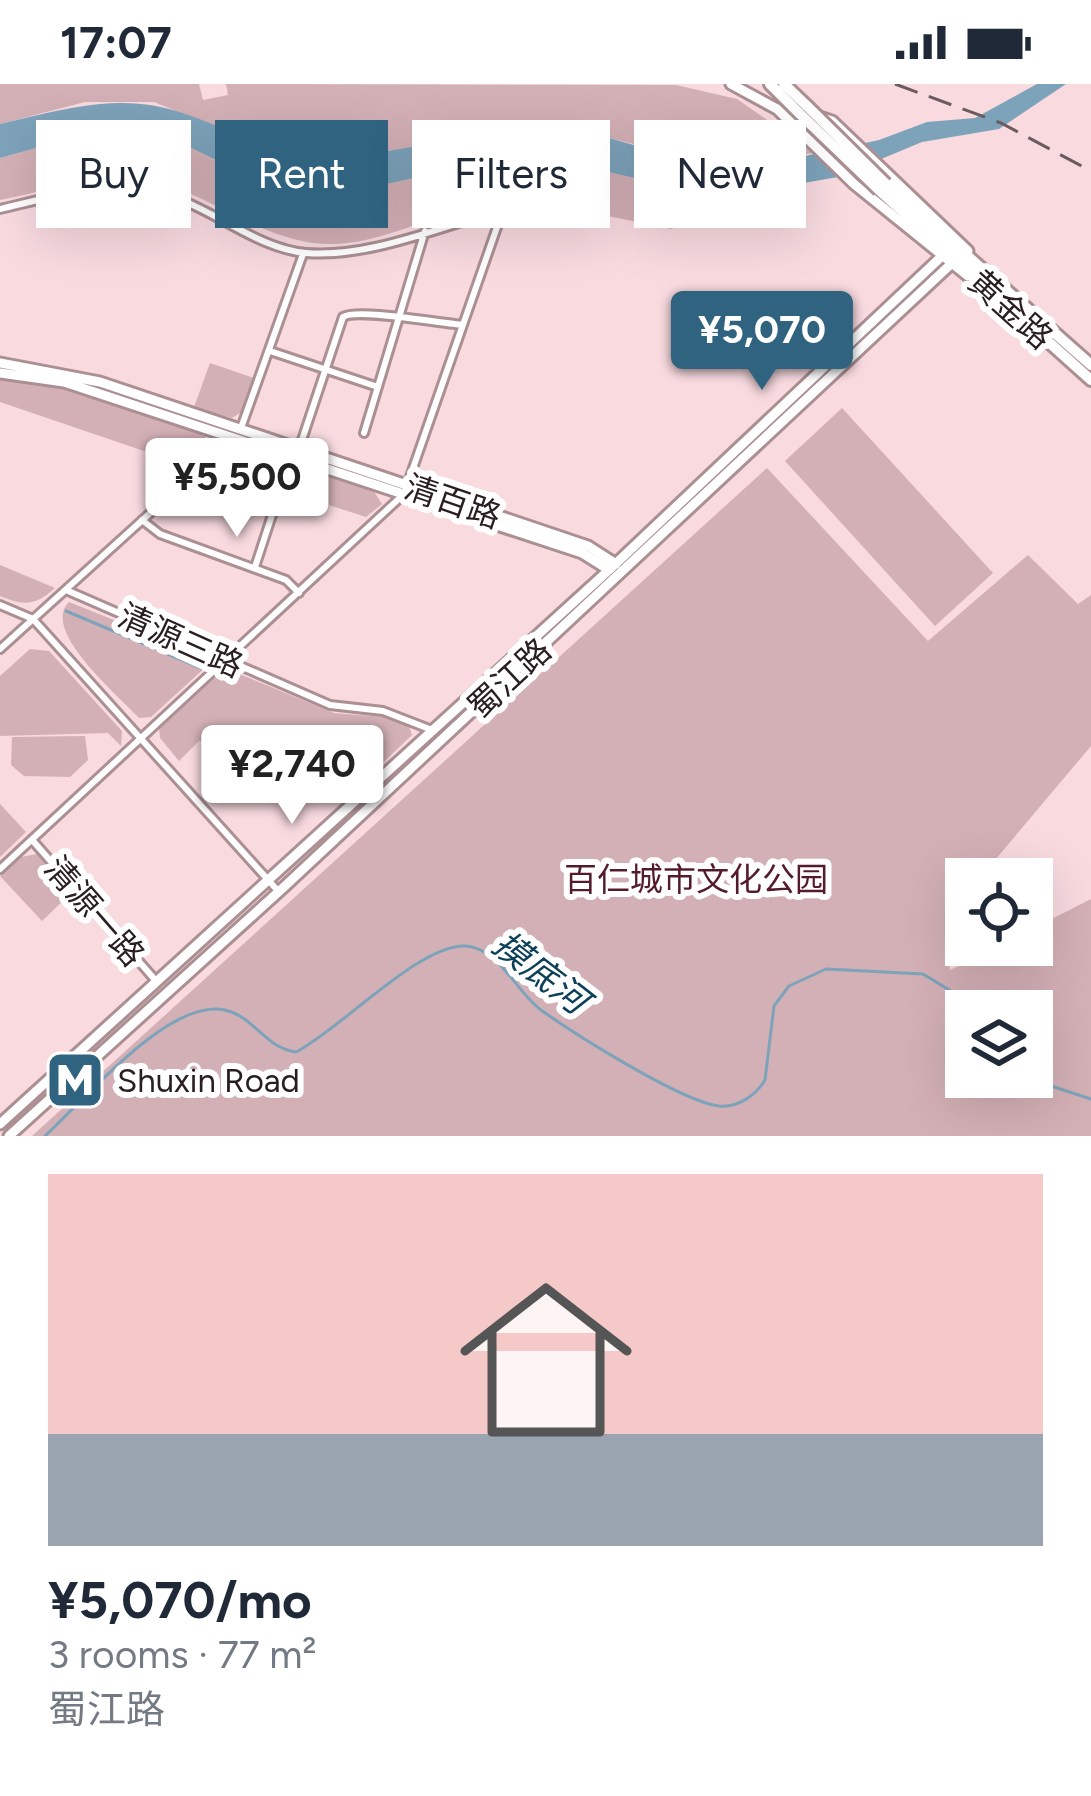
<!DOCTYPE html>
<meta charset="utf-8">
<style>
body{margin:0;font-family:Figtree,"Noto Sans SC",sans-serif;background:#f6f6f7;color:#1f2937;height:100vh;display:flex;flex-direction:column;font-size:45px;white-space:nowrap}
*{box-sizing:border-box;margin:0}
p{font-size:39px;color:#747a83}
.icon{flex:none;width:66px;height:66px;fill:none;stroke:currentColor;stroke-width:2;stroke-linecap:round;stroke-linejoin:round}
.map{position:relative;height:1052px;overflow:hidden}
.details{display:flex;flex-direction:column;background:#fff;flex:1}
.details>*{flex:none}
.banner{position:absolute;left:36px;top:36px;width:1020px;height:108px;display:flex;gap:24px}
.tools{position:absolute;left:945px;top:774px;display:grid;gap:24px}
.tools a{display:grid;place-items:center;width:108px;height:108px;border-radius:0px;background:#fff;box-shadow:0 12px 48px #0002;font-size:60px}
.price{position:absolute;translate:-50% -102px;padding:0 27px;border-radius:12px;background:#fff;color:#222;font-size:39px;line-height:78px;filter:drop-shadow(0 3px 6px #0008)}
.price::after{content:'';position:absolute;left:50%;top:72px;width:36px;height:27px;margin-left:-18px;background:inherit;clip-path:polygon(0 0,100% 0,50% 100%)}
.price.selected{background:#2f6380;color:#fff}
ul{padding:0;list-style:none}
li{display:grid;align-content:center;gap:24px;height:636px;padding:0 48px}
li span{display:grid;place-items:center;height:372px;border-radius:0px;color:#555}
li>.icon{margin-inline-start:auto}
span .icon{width:216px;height:216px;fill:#fffc;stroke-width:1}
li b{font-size:51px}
.chip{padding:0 42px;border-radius:0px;background:#fff;box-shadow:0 12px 48px #0002;font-size:42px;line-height:108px}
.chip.selected{background:#2f6380;color:#fff}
.status{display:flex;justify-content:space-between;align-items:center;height:84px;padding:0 60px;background:#fff;direction:ltr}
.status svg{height:33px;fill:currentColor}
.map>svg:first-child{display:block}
.green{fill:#d3b0b6;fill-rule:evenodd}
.water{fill:#7da3ba}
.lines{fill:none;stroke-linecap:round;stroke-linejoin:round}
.stream{stroke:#7da3ba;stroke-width:3}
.street-casing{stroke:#ab8f93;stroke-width:12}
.secondary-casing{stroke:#ab8f93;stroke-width:15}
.primary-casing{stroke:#ab8f93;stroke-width:16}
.street{stroke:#fff;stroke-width:6}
.secondary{stroke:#fff;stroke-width:9}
.primary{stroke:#fff;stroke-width:10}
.rail{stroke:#6c5b5e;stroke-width:3;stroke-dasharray:24 12;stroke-linecap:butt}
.primary-bridge-casing{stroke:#ab8f93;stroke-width:16;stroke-linecap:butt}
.primary-bridge{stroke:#fff;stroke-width:10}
.labels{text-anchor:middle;stroke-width:12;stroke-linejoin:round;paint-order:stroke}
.street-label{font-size:33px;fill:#291e20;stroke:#fff}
.park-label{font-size:33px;fill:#541c2b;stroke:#fff}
.poi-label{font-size:33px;fill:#291e20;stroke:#fff;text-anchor:start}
.water-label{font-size:36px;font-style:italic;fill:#0c3f58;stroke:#fff}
</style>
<div class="status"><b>17:07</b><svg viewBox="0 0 49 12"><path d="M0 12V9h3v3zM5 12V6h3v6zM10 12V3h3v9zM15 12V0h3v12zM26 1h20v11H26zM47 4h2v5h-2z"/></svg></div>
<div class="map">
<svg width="1091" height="1052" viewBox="0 0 1091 1052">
<rect width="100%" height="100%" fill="#f8dadf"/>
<path class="green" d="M0 0H199L203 16 228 11 226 0 676 1 737 15 815 69 724 81 570 45 529 42 309 81 154 18H85L0 40Z
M122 49 181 59 241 89 542 73 705 110 734 111 739 124 671 145 525 115 515 123C464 112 393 159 336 160 271 162 223 118 164 100 110 83 53 106 0 116V74L79 52Z
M210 279 254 294 243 327 232 334 194 323Z
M0 294 70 305 205 351V369L188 382 0 318Z
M842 324 993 489 935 542 785 377Z
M253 368 373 406 382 420 366 433 220 386 223 378Z
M767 384 928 557 1028 471 1078 520 1091 511V662L979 795H966C966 831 944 838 950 886L1002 861H1032V845L1091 815V1052H32ZM966 927H1032V993H966Z
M0 481 55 504C35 522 24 522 0 512Z
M69 518 206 573 208 581 151 633 139 634C118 611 40 546 69 518Z
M30 565 49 567 122 647 121 662 108 649 0 652V592Z
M221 586H230L334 629 386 633 409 642 412 651 369 692 320 655 199 657 179 677 160 654 159 642Z
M85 652 88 676 70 693 24 692 11 681 12 653Z
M0 720 26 748 0 773Z
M37 770 72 808 42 837 0 792 21 773Z"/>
<path class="water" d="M1037 0H1066L999 45 922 58 838 93 734 111 705 110 542 73 503 75 334 111H301L273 104 181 59 140 50 79 52 0 74V40C144 4 159 13 290 77L309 81 529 42 598 51 691 77H782L879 56 927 38 975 34Z"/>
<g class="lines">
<path class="stream" d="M66 527 201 584
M1024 993 1091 1015
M45 1052C84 1016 170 913 225 926 255 933 265 964 296 968 342 944 420 860 465 862 500 864 515 907 541 926 573 949 682 1018 719 1022 738 1024 756 1011 765 996L774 922 789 902 826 885 923 890 951 907 966 942"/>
<defs>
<path id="street" d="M0 125C56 112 115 93 171 112 216 127 259 165 306 169 371 174 441 142 503 126L404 410 0 785
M270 267 378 303
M241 344 303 170
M364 349 425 147
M299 365 343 233C356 224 439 239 463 241
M142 436 160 450 286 496 299 509
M255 483 291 373
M66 506 330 621 383 627 432 646
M0 521 33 535 279 808
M0 565 233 354
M33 757 157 898"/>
<path id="secondary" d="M731 0 777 25 854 100 968 192
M817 32 832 37 968 167
M0 279 100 298 588 462 616 480
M0 289 64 298 582 469 609 486
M0 1040 609 486 941 173
M9 1052 285 802 951 180"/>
<path id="primary" d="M770 0 800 30
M784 0 807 22
M886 100 1091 281
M879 106 1091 296"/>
</defs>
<use href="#street" class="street-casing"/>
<use href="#secondary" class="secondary-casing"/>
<use href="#primary" class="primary-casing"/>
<use href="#street" class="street"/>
<use href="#secondary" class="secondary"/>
<use href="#primary" class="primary"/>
<path class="rail" d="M895 0 1001 39 1091 87"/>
<defs>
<path id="primary-bridge" d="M807 22 886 100
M800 30 879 106"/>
</defs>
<use href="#primary-bridge" class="primary-bridge-casing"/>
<use href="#primary-bridge" class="primary-bridge"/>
</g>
<defs>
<symbol id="metro-square" viewBox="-11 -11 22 22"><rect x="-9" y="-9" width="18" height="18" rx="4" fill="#2f6380" stroke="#fff"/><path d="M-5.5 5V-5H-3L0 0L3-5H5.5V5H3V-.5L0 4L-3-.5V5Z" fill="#fff"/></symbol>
</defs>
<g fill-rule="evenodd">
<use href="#metro-square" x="42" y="963" width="66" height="66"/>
</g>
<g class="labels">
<g class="street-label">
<text transform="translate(1011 225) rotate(42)" y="12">黄金路</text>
<text transform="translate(453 417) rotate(19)" y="12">清百路</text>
<text transform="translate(181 556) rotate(24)" y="12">清源三路</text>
<text transform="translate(509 594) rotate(-43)" y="12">蜀江路</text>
<text transform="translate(95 827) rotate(49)" y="12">清源一路</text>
</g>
<g class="park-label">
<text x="696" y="807">百仁城市文化公园</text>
</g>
<g class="poi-label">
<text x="117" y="1008">Shuxin Road</text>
</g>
<g class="water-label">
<text transform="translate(541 888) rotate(38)" y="13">摸底河</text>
</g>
</g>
</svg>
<div class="tools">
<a><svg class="icon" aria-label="locate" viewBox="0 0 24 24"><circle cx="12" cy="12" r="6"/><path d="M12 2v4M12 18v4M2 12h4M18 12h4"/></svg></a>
<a><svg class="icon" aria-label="layers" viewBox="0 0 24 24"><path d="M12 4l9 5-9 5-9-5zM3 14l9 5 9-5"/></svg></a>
</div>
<b class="price selected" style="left:762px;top:309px">¥5,070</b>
<b class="price" style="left:237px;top:456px">¥5,500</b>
<b class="price" style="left:292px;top:743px">¥2,740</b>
<div class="banner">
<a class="chip">Buy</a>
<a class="chip selected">Rent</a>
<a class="chip">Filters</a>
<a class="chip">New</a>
</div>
</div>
<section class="details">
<ul>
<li><span style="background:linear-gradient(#f6c9c9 70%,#9aa5b1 0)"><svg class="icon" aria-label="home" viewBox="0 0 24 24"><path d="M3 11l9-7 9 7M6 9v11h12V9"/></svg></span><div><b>¥5,070/mo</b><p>3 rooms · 77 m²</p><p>蜀江路</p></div></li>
</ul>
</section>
